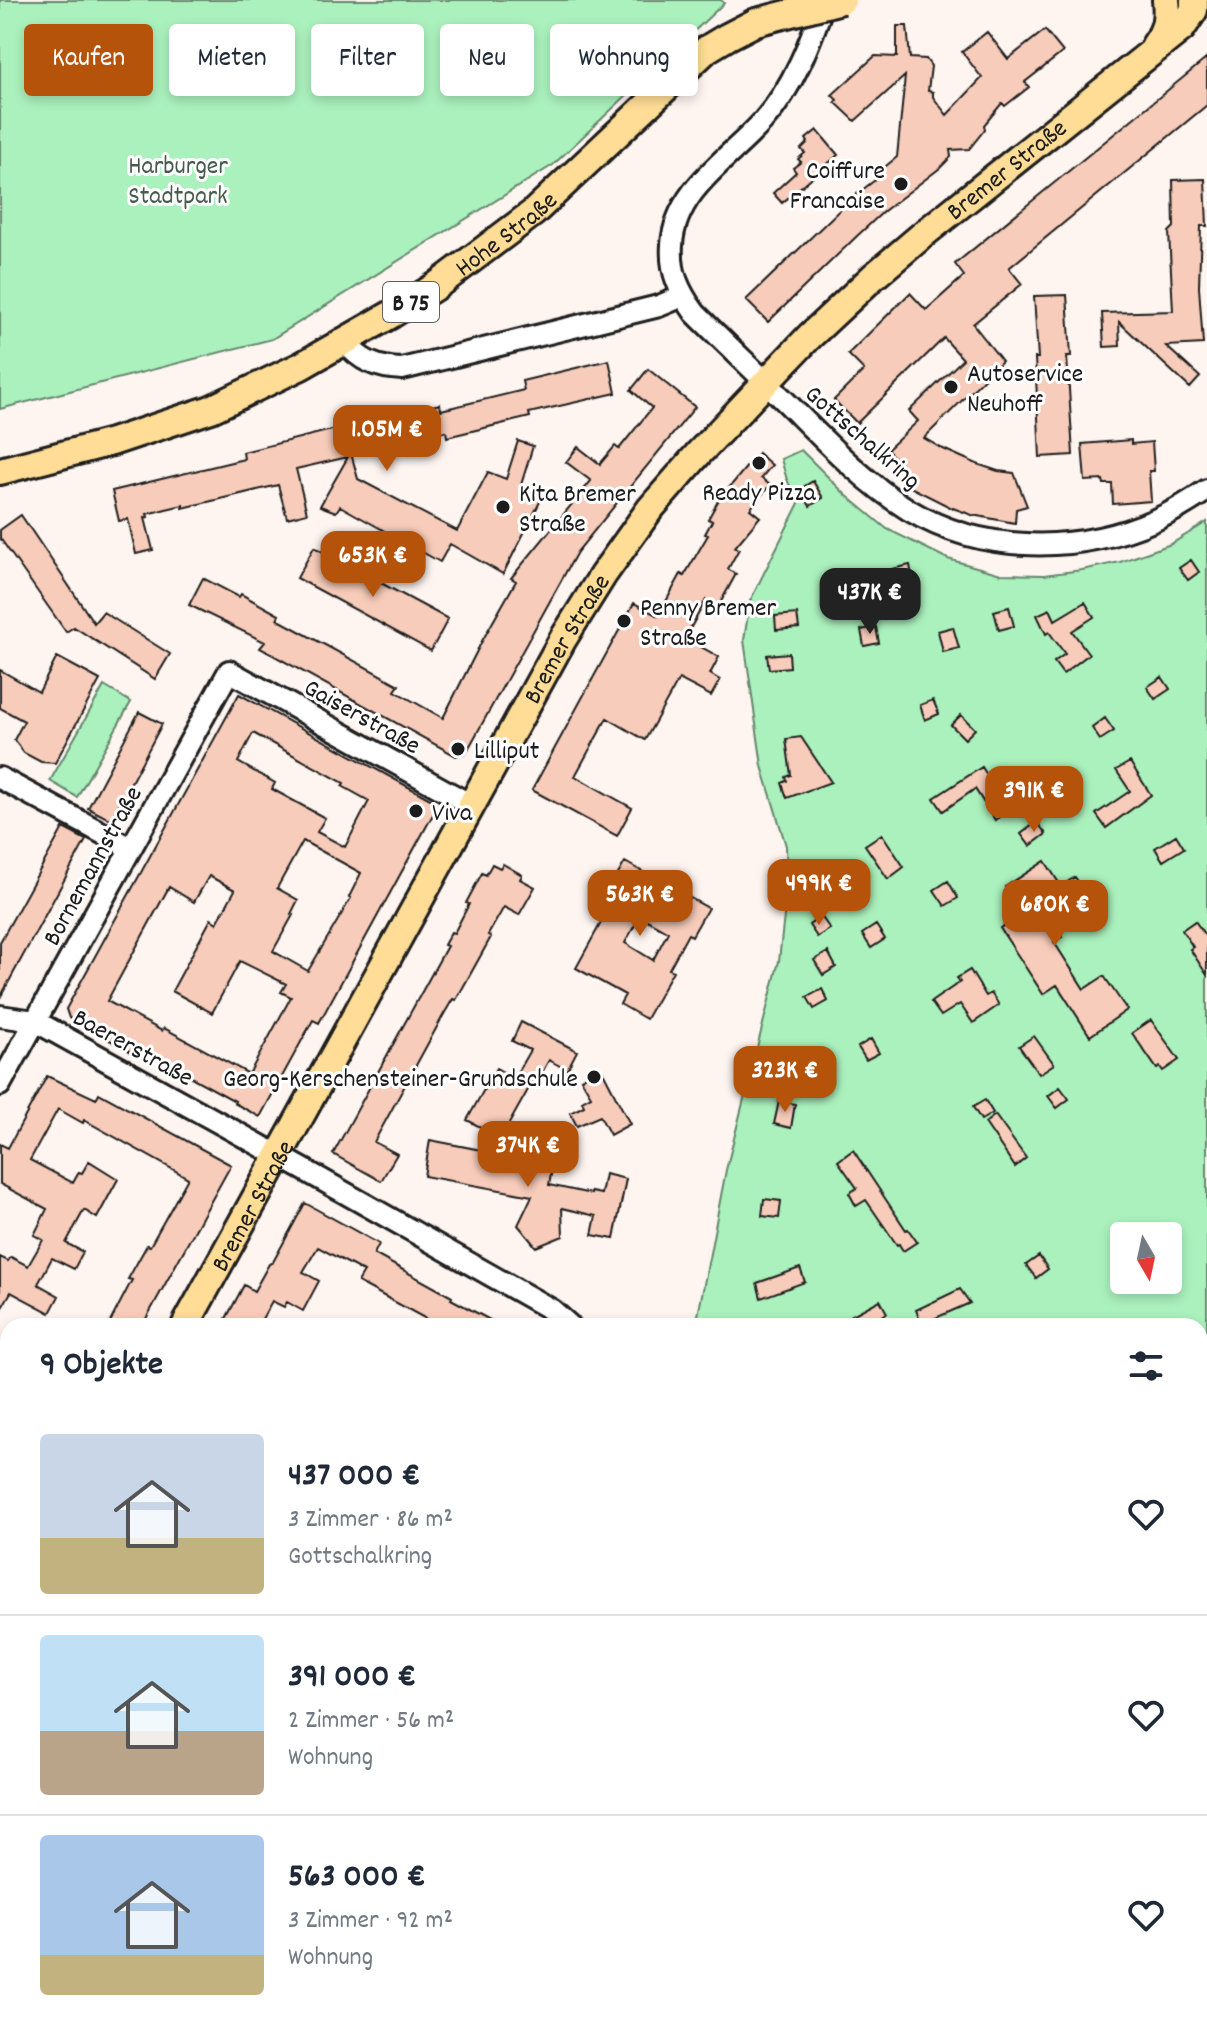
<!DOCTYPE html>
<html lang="de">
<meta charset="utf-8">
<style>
body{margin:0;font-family:Dekko,sans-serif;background:#f2f2f3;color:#1f2937;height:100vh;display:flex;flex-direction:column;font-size:30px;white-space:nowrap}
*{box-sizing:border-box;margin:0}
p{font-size:26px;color:#747a83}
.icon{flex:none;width:44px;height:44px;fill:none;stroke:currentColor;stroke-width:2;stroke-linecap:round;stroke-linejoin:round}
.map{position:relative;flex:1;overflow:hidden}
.side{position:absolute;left:0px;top:1318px;width:1208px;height:712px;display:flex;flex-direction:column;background:#fff;border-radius:24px 24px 0 0;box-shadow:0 4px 12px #0003}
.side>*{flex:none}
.top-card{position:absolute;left:24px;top:24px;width:800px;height:72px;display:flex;gap:16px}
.needle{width:52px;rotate:171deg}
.buttons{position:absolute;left:1110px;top:1222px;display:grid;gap:16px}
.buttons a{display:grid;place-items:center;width:72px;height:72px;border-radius:8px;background:#fff;box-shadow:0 4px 12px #0003;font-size:40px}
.price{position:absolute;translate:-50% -68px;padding:0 18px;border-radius:16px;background:#b45309;color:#fff;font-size:26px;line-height:52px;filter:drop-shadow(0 2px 4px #0008)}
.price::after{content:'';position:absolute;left:50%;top:48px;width:24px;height:18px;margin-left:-12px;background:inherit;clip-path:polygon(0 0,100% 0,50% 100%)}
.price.active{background:#222;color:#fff}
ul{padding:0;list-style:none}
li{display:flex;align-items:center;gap:24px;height:200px;padding:0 40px}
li+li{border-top:2px solid #e0e1e3}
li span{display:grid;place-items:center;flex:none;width:224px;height:160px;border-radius:8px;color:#555}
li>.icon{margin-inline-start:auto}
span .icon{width:96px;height:96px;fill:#fffc;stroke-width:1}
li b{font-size:34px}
h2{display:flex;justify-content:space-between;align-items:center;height:96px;padding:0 40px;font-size:34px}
.tag{padding:0 28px;border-radius:8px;background:#fff;box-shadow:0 4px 12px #0003;font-size:28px;line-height:72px}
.tag.active{background:#b45309;color:#fff}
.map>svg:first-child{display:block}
.green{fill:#abf1bd;stroke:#64866c;stroke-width:2;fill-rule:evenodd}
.building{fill:#f8ccba;stroke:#1c1c1c;stroke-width:2;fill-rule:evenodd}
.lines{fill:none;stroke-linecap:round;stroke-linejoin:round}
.minor-casing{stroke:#1c1c1c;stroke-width:26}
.major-casing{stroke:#1c1c1c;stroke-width:32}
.minor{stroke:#fff;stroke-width:20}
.major{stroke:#ffdd96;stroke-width:26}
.major-bridge-casing{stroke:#1c1c1c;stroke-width:32;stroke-linecap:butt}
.major-bridge{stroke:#ffdd96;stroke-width:26}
.poi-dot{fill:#1c1c1c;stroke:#fff;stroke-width:3}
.labels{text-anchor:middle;stroke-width:6;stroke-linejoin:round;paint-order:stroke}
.shield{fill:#fff;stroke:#606060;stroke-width:2}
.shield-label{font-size:24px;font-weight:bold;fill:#1c1c1c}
.park-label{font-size:26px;fill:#475c4c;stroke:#fff}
.poi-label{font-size:26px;fill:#1c1c1c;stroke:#fff;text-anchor:start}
.street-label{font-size:26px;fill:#1c1c1c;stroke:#fff}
</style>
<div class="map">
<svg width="1207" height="2030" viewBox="0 0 1207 2030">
<rect width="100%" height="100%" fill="#fef5f1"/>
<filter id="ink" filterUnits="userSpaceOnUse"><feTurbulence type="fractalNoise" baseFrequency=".0125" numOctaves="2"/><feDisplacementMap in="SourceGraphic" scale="16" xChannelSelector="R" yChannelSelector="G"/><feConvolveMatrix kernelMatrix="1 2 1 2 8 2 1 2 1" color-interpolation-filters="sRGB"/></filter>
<g filter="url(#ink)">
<path class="green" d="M0 0H721L724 3 553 165 272 339 0 409Z
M801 450 846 495 887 529 948 559 1001 574 1044 575 1082 570 1120 562 1171 544 1207 522V1397L1200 1402V1326H696L726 1170 779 961 787 888 786 846 762 766 744 640 750 601 799 503 787 480 781 459ZM1124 1236H1168V1280H1124Z
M104 686 131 702 77 797 50 781Z
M1207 1448V1548L1200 1553V1462Z
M154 2022H235L218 2030H157Z"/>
<path class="building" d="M897 26H907L910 58 926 59 931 66 928 91 933 92V97L947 115 982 78 962 52 987 32 1008 59 1045 30 1063 52 1025 82 1029 87 1005 106 1002 103 984 125 985 129 969 149 950 150 951 157 940 168 884 211 856 237 768 322 746 300 853 197 879 177 876 174 897 157 905 76 855 121 835 102 837 100 832 95 875 56 897 57Z
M1207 58V105L1009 268 1022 284 973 324 1002 361 924 438 941 448 977 464 998 471 1014 473 1027 506 1016 509 1015 523 972 515 950 507 912 488 893 474 902 465 887 450 918 421 909 411 963 359 944 338 857 423 834 400 864 370 848 354 910 293 926 310 964 276 955 264Z
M817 130 838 155 782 203 773 193 796 172 793 168 801 162 798 159 805 153 801 149 808 142 806 139Z
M1205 179 1207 226H1201L1199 287 1203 344 1166 346 1200 377 1190 388 1119 322 1120 346 1104 347 1102 313 1173 311 1169 232 1174 227 1173 180Z
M1067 295 1071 356H1067L1073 455 1040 457 1035 358H1038L1034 296Z
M609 360 616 393 529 413 530 417 447 437 446 431 351 453 358 479 457 531 488 472 506 479 518 441 533 446 521 485 544 494 503 574 450 544 440 562 340 506 336 512 320 506 348 457 296 469 307 513 287 518 278 485 183 508V505L166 509 147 514 148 517 145 518 153 550 136 554 128 519 119 521 112 491 244 459 243 452 356 424 440 404 441 410 524 390 522 381Z
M648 369 695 407 577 552 466 753 456 756 260 648 265 642 189 605 203 578 239 597 241 594 279 615 277 619 399 685 395 691 443 718 482 641 516 581 511 578 591 481 566 462 578 447 600 464 615 446 619 449 652 408 631 390Z
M1131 440V444L1152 442 1154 471H1149L1151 501 1113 504 1112 484H1104L1103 480 1085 481 1082 444Z
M758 453 772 465 761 478 770 485 750 509 760 517 735 547 739 549 728 569 736 574 718 607 706 600 685 638 719 657 710 674 720 680 711 696 679 679 645 740 607 718 575 776 632 808 617 836 532 790 634 603 658 616 681 574 684 576 708 535 705 534 712 521 708 519 718 501Z
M813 481 823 498 810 506 800 489Z
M21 515 94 623 103 612 170 654 155 679 74 627 66 632 0 538V530Z
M314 547 448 619 431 651 297 578Z
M1191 560 1199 572 1188 580 1179 568Z
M910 565 914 586 896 590 892 569Z
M1085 602 1094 617 1072 631 1089 654 1063 674 1054 662 1065 654 1049 632 1046 634 1037 615 1050 609 1055 620Z
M1009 607 1014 626 999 630 994 611Z
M797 614 799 628 776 630 775 616Z
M876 627 879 643 864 646 861 630Z
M953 627 959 648 943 652 938 631Z
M789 653 790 667 769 669 767 655Z
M57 657 100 680 55 763 41 762 24 753 14 740 24 721 0 708V670L39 692Z
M1162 677 1170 689 1155 699 1147 687Z
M239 694 434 801 436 809 319 1023 313 1020 260 1117 234 1103 235 1101 149 1054 146 1060 69 1018 66 1009ZM253 733 344 783 342 786 369 801 345 847 317 832 325 818 272 789 275 783 238 762ZM303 841 361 873 349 897 351 898 308 971 273 951 293 915 291 914 298 900 277 888ZM209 876 235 890 217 923 211 919 172 991 212 1013 240 961 286 984 281 992 291 997 249 1074 164 1028 162 1031 107 1001 169 887 194 902Z
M933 700 939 714 925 720 920 705Z
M139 712 162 724 111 820 88 808Z
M961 715 975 729 965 739 951 725Z
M1105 718 1114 731 1100 740 1092 728Z
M801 737 831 782 787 798 782 783 787 781 786 777 791 775 786 739Z
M1130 762 1151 795 1106 828 1096 814 1130 791 1116 770Z
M982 767 1009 811 995 820 975 789 943 811 934 798Z
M1037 822 1046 834 1030 846 1021 834Z
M63 828 86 840 0 998V942Z
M882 834 904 867 888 879 865 845Z
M1176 835 1184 848 1163 861 1155 848Z
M1045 861 1061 886 1075 877 1083 889 1047 913 1062 937 1054 942 1084 989 1104 976 1127 1010 1090 1036 1057 985 1043 994 1000 928 1013 920 1011 917 1020 911 1005 887Z
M625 862 708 908 692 936 688 934 669 969 673 971 646 1019 620 1004 625 995 576 968 613 901 605 897ZM640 916 668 932 653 960 625 943Z
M492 864 500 868 503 864 522 875 520 879 535 887 519 915 504 907 488 935 491 937 456 1000 453 999 444 1014 374 1142 397 1154 381 1181 333 1154 447 946 444 945 451 932 454 933 469 904 466 903 482 873 486 875Z
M948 881 958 898 945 906 934 890Z
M821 916 830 929 817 937 809 925Z
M1195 921 1207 938V975L1190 949 1193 947 1182 930Z
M876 925 885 939 871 948 862 934Z
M828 952 836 967 823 975 814 960Z
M970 970 986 996 991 993 999 1005 973 1023 960 1004 941 1016 931 1002 960 982 957 978Z
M822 989 828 1001 814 1009 807 997Z
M1151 1020 1179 1060 1163 1071 1160 1067 1157 1069 1132 1033Z
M521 1022 577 1051 567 1070 549 1060 536 1083 533 1081 501 1138 467 1120 496 1068 514 1078 530 1050 512 1041Z
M1034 1036 1054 1064 1039 1074 1019 1046Z
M871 1039 879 1053 866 1060 858 1047Z
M601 1068 630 1124 610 1135 600 1116 577 1126 570 1113 584 1106 582 1101 591 1096 581 1079Z
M47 1076 96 1099 99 1093 231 1165 142 1326H108L132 1280 128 1279 147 1245 150 1246 188 1178 84 1120 83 1123 58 1109 30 1160 73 1183 79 1172 82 1173 89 1161 118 1179 97 1218 84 1210 66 1243 83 1252 74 1269 52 1258 38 1284 59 1296 50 1313 11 1292 0 1311V1257L8 1261 11 1257 28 1266 43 1240 34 1235 47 1209 0 1184V1144L8 1148Z
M1060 1087 1069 1099 1057 1108 1048 1096Z
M985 1100 993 1113 981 1120 973 1107Z
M779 1101 795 1104 791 1128 774 1124Z
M995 1115 1026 1158 1015 1167 985 1123Z
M430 1140 553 1164 549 1185 591 1194V1192L601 1194 605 1174 626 1179 614 1239 592 1235 596 1216 562 1208 563 1236 536 1247 518 1225 532 1196 424 1176Z
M853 1150 906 1230 908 1229 917 1242 903 1251 899 1244 897 1245 866 1200 856 1206 849 1193 857 1188 838 1161Z
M764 1199 781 1201 779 1218 762 1216Z
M305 1203 379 1244 374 1254 452 1297 451 1299 501 1326H439L358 1282 364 1272 318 1247 303 1272 319 1281 303 1311 287 1302 284 1307 272 1301 258 1326H222L244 1285 254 1291 269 1264 273 1262Z
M1039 1256 1048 1269 1036 1278 1026 1265Z
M800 1268 805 1282 761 1298 757 1283Z
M960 1289 970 1303 922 1324 916 1310Z
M880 1300 887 1313 864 1326H832Z"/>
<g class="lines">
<defs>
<path id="minor" d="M825 0C810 42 794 86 764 120 731 158 675 189 672 245 670 272 679 291 695 313 726 344 759 375 790 406 827 443 864 482 909 510 982 554 1078 554 1155 520 1173 512 1191 501 1207 490
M345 342C360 361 377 368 402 369L659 306 683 296
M0 778 130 848
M0 1016 35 1021 301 1168 552 1310 570 1326
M0 1085 229 671 471 805
M0 1407 8 1412
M1200 1574 1207 1570
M1200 1834 1207 1831
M0 1897 8 1893
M141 2022 145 2030
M559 2022 561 2030
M966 2022V2030
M255 2030 272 2022"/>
<g id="major">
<path d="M1155 45C1166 30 1168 18 1166 0"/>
<path id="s1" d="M0 471 112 442 211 409 301 366 392 314 436 286 533 213 707 49 727 37 756 22"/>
<path id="s2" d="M185 1326 563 639 603 575 650 509 699 453 810 336 873 277 926 232 1182 28 1194 10V0"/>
<path d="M0 1665 8 1650"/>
</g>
</defs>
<use href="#minor" class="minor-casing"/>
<use href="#major" class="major-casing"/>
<use href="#minor" class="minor"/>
<use href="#major" class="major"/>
<defs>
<path id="major-bridge" d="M756 22 842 0"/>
</defs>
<use href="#major-bridge" class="major-bridge-casing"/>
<use href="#major-bridge" class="major-bridge"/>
</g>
</g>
<g class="poi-dot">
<circle cx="901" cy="184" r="8"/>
<circle cx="951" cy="387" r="8"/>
<circle cx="759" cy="463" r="8"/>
<circle cx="503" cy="507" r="8"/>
<circle cx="624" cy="621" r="8"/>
<circle cx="458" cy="749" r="8"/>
<circle cx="416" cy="811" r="8"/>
<circle cx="594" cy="1077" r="8"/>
</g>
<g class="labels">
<rect class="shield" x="383" y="282" width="56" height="40" rx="6"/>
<g class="shield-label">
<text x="411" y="310">B 75</text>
</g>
<g class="park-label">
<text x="178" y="173">Harburger<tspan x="178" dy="30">Stadtpark</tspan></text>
</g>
<g class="poi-label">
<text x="885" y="178" text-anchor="end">Coiffure<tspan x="885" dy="30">Francaise</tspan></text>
<text x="967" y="381">Autoservice<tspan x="967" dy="30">Neuhoff</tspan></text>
<text x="759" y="500" text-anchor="middle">Ready Pizza</text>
<text x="519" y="501">Kita Bremer<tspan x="519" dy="30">Straße</tspan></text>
<text x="640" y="615">Penny Bremer<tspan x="640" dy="30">Straße</tspan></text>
<text x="474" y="758">Lilliput</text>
<text x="432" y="820">Viva</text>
<text x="578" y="1086" text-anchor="end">Georg-Kerschensteiner-Grundschule</text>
</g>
<g class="street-label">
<text dy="9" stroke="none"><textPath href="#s2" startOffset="1434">Bremer Straße</textPath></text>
<text dy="9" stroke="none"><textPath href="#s1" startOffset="564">Hohe Straße</textPath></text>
<text transform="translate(864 436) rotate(41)" y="9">Gottschalkring</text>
<text dy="9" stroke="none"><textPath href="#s2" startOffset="786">Bremer Straße</textPath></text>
<text transform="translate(363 715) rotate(29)" y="9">Gaiserstraße</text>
<text transform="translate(91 865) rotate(-61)" y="9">Bornemannstraße</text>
<text transform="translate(134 1046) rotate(29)" y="9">Baererstraße</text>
<text dy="9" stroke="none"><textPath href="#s2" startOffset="138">Bremer Straße</textPath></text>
</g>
</g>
</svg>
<div class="buttons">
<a><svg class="needle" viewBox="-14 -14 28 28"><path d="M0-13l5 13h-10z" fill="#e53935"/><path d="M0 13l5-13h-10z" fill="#747a83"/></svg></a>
</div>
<b class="price" style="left:387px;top:473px">1.05M €</b>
<b class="price" style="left:373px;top:599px">653K €</b>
<b class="price active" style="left:870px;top:636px">437K €</b>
<b class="price" style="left:1034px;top:834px">391K €</b>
<b class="price" style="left:819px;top:927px">499K €</b>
<b class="price" style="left:640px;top:938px">563K €</b>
<b class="price" style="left:1055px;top:948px">680K €</b>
<b class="price" style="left:785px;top:1114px">323K €</b>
<b class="price" style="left:528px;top:1189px">374K €</b>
<div class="top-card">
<a class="tag active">Kaufen</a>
<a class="tag">Mieten</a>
<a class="tag">Filter</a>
<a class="tag">Neu</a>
<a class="tag">Wohnung</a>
</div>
<section class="side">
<h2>9 Objekte<svg class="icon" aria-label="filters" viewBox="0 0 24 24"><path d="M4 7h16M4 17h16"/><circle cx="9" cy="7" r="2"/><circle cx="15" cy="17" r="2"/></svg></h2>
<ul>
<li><span style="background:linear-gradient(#c9d6e8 65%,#c2b280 0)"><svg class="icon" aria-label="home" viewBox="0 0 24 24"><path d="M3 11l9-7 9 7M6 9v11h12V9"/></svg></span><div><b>437 000 €</b><p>3 Zimmer · 86 m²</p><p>Gottschalkring</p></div><svg class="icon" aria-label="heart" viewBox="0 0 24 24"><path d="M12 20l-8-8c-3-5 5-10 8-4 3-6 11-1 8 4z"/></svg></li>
<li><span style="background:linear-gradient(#bfe0f5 60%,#b9a48a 0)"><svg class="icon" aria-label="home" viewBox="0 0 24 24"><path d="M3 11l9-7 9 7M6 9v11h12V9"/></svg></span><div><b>391 000 €</b><p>2 Zimmer · 56 m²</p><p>Wohnung</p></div><svg class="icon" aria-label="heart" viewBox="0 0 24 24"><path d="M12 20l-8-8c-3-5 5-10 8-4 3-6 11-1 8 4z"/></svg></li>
<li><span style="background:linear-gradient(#a9c7e8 75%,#c2b280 0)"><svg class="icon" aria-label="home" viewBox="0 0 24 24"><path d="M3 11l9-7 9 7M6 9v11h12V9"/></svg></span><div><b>563 000 €</b><p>3 Zimmer · 92 m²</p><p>Wohnung</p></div><svg class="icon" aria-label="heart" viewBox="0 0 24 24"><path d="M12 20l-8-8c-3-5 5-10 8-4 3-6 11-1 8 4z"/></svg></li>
</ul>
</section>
</div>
